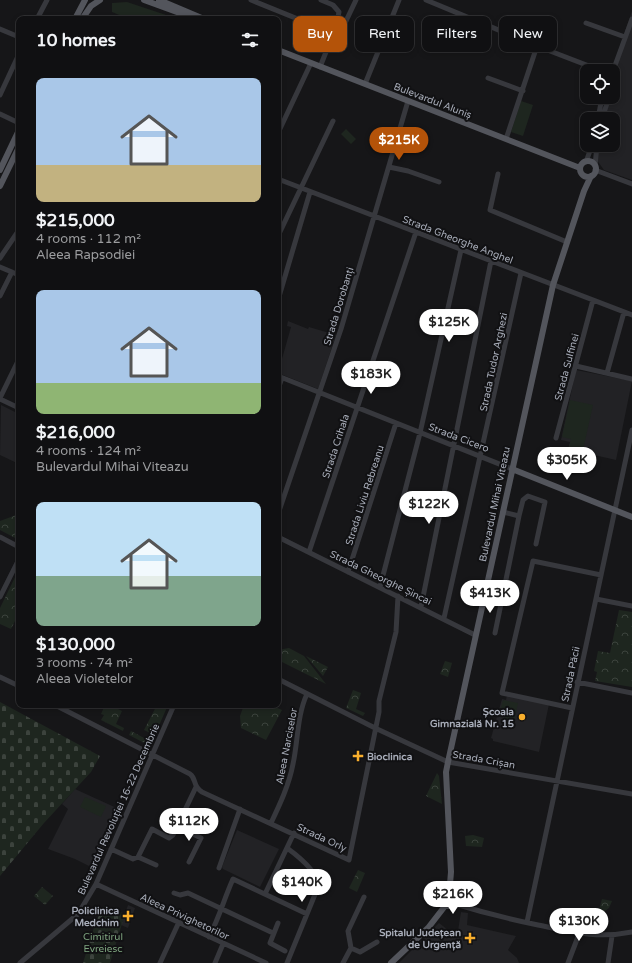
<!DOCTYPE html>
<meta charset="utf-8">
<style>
body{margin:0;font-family:"Varela Round",sans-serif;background:#1e1e20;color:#f1f3f6;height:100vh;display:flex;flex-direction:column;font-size:15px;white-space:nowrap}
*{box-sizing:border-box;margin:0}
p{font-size:13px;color:#9c9d9f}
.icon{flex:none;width:22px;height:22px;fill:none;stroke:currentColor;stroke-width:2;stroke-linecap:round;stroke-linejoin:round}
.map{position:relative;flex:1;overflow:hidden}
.panel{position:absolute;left:16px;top:16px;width:265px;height:692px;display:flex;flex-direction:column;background:#101012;border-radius:8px;box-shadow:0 2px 6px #0003,0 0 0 1px #303032}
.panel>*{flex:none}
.banner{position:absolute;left:293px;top:16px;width:279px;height:36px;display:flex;gap:8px}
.fabs{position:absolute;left:580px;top:64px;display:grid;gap:8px}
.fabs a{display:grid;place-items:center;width:40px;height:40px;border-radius:8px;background:#101012;box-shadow:0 2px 6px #0003,0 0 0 1px #303032;font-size:20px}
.price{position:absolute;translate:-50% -34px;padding:0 9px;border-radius:14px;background:#fff;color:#222;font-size:13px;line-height:26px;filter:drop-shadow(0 1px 2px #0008)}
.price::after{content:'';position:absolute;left:50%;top:24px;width:12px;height:9px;margin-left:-6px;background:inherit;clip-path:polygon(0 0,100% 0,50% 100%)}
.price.active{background:#b45309;color:#fff}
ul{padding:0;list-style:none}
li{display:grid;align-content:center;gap:8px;height:212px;padding:0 20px}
li span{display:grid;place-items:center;height:124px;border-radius:8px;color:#555}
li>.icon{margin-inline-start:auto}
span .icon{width:72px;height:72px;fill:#fffc;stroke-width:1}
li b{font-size:17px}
h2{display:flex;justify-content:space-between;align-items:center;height:48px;padding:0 20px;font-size:17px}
.tag{padding:0 14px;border-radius:8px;background:#101012;box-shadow:0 2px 6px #0003,0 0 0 1px #303032;font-size:14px;line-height:36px}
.tag.active{background:#b45309;color:#fff}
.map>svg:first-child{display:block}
.built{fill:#222225}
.green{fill:#1e261f}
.cemetery{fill:url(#cemetery-stones)}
.park{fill:url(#park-crowns)}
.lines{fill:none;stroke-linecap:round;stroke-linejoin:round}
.minor{stroke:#37383d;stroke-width:5}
.major{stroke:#53555c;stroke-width:6}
.poi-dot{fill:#f9af2d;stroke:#111113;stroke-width:1.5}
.labels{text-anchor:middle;stroke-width:4;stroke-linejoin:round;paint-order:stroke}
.street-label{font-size:10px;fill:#a8adb9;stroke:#111113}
.poi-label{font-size:10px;font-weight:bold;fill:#a8adb9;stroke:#111113;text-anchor:end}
.park-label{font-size:10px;fill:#7ea47f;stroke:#111113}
</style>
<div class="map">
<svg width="632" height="963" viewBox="0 0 632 963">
<defs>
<pattern id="cemetery-stones" width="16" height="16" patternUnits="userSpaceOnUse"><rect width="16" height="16" fill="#1e261f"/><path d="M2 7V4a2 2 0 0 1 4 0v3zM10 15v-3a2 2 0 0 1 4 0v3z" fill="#3c433d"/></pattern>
<pattern id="park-crowns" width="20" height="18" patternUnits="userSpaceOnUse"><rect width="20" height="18" fill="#1e261f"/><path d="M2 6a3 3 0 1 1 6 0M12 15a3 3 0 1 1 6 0" fill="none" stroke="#3c433d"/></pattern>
</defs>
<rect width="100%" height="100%" fill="#161618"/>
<path class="built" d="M632 11V180L604 170 596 159 599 145H613V119H603L611 97H613L618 88 612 69Z
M288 321 308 329 309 327 336 335 318 389 278 373 291 327 287 326Z
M576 370 632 381 616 460 568 449 570 442 561 440Z
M1 405 19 414V464L0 455Z
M507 695 549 704 539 752 493 741V739L491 738 502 699 506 700Z
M75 789 121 810 95 869 75 859 48 849 68 809 62 804Z
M237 830 279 849 260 887 223 869 222 867Z
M128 905 135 908 128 928 121 925Z
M461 912 468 913 467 925 516 936 508 950 517 958 519 963H399L439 923 457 937Z"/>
<path class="green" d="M127 2 178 19H129L112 12V3Z
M521 101 533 105 523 136 511 132Z
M346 129 356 139 351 144 341 134Z
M570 400 593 405 583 450 569 447 571 439 562 437Z
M503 700 518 703 514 723 499 715Z
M85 797 106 806 101 817 80 807Z"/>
<path class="cemetery" d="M0 702 100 756 91 772 44 823 0 876Z
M104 906 125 914 110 963H83L96 921Z"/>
<path class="park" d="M19 514V540L0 530V521Z
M19 569V613L11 629 0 624V608Z
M619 610 632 612V687L595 681 597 672 594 671 598 651 610 653Z
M289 648 304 656 326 684 278 660V650Z
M306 656 328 667 323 676Z
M445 661 452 663 448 677 440 674Z
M353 690 361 693 356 709 365 713 363 716 346 708Z
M105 705H110L122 711 116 724 124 728 123 731 101 720 104 715 101 714Z
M157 705H168L150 746 129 735 131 731 146 739 150 733 144 730Z
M244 705H271L282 710 266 740 241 728 240 716Z
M437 773 439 776 442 804 426 796Z
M473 835 484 838 482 847 466 846 465 836Z
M358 870 365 873 357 892 349 888Z
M42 887 53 896 45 905 34 896Z
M602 899 612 901 609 908 597 917Z"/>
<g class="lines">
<path class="minor" d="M251 0 335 34
M321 0 333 5 339 12 335 33
M426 0 537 46 602 71
M37 19 47 0
M586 23 625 37
M0 29 19 37
M320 67 330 42 346 21 356 0
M613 71 632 19
M613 77 616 82 613 90
M488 78 523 91
M365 84 399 0
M0 95 19 54
M0 114 19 123
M598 119 602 97
M602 119 609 97
M278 133 311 63
M506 139 537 46
M586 162 592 145
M595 166 597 145
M389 167 408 171 439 182
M595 170 632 184
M498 174 490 210 567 242
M278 179 632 315
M278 236 333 121
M0 258 19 230
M0 267 19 275
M0 296 12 272
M278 300 310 192
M576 366 632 379
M607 373 624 312
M278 376 512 469
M278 389 282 378
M0 398 19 359
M0 399 19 408
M556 438 593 300
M278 514 341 329 408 101
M519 516 523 500 528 496 545 502 536 544
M0 537 19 547
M278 537 475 635
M309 552 416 232
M348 572 396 423
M380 587 420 433 461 250
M484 595 502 599 495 633
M0 597 19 559
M502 599 519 516 503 512
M596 599 632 606
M421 607 491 261
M444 618 521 273
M0 677 19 686
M278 679 375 728 448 762 632 794
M577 682 632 693
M55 705 190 774C197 779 192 786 202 792L349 860 379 712V701L396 632 398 596
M572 708 502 693 533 561 601 575
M271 823C280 804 289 785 293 764 298 742 297 715 307 694
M177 826 201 838 189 862
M111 849 133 859 138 857 152 829 169 838 173 835 196 787
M138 857 156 865
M219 868 240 809
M96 884 266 963
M174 893 180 895 188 893 273 933
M265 894 294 833
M452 903C481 912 509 919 538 925 572 932 598 939 632 932
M527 922 632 430
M278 923 270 943 285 951
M209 937C219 918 224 899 233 879L307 914
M351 948 360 952 377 942
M20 963 78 914 96 884 174 705
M160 963 179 922
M215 963 223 944
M287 963 318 887C319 872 298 856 287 848
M343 963 351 948 348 931 364 897
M568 963 579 934
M608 963 612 936"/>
<path class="major" d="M144 0 196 19
M159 0 204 19
M75 19 85 0
M82 19 91 6 100 0
M278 50 580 168
M580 169a8 8 0 1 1 16 0a8 8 0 1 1-16 0Z
M0 170 19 130
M0 186 19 147
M512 469 632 517
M449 896 451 872 446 772 448 762 553 285 584 191 591 176
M445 906H449L452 903V899L449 896
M445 906 442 903 443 899 449 896
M391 963 428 928 445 906"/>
</g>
<g class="poi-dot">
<circle cx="522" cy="717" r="4"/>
<path d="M356 750h4v4h4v4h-4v4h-4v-4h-4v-4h4z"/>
<path d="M126 910h4v4h4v4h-4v4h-4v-4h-4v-4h4z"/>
<path d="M468 932h4v4h4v4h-4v4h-4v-4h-4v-4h4z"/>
</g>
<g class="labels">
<g class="street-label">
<text transform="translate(433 100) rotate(21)" y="4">Bulevardul Aluniș</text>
<text transform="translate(458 239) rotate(21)" y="4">Strada Gheorghe Anghel</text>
<text transform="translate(338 306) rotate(-73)" y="4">Strada Dorobanți</text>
<text transform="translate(493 362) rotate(-78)" y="4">Strada Tudor Arghezi</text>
<text transform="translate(566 367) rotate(-75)" y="4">Strada Sulfinei</text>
<text transform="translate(459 437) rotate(21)" y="4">Strada Cicero</text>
<text transform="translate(335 446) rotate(-72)" y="4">Strada Crihala</text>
<text transform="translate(364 495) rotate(-72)" y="4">Strada Liviu Rebreanu</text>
<text transform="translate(494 504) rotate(-78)" y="4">Bulevardul Mihai Viteazu</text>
<text transform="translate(381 577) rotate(26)" y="4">Strada Gheorghe Șincai</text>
<text transform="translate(570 674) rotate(-78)" y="4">Strada Păcii</text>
<text transform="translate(286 746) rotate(-79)" y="4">Aleea Narciselor</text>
<text transform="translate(484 759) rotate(10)" y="4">Strada Crișan</text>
<text transform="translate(118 809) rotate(-66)" y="4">Bulevardul Revoluției 16-22 Decembrie</text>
<text transform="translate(322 837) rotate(25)" y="4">Strada Orly</text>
<text transform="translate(185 916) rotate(25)" y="4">Aleea Privighetorilor</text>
</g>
<g class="poi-label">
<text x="514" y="715">Școala<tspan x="514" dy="12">Gimnazială Nr. 15</tspan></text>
<text x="367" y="760" text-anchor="start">Bioclinica</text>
<text x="119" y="914">Policlinica<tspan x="119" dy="12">Medchim</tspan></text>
<text x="461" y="936">Spitalul Județean<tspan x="461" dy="12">de Urgență</tspan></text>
</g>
<g class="park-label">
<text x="103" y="940">Cimitirul<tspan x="103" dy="12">Evreiesc</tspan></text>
</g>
</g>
</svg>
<div class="fabs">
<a><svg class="icon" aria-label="locate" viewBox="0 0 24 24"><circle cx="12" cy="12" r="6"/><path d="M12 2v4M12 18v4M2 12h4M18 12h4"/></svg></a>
<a><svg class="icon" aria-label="layers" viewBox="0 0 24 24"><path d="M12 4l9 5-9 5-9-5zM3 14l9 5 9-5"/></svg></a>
</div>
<b class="price active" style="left:399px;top:161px">$215K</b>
<b class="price" style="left:449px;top:343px">$125K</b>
<b class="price" style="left:371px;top:395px">$183K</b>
<b class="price" style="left:567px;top:481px">$305K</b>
<b class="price" style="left:429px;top:525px">$122K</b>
<b class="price" style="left:490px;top:614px">$413K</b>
<b class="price" style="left:189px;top:842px">$112K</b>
<b class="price" style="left:302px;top:903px">$140K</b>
<b class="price" style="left:453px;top:915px">$216K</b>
<b class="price" style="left:579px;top:942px">$130K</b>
<div class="banner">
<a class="tag active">Buy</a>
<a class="tag">Rent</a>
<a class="tag">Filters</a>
<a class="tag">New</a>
</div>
<section class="panel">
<h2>10 homes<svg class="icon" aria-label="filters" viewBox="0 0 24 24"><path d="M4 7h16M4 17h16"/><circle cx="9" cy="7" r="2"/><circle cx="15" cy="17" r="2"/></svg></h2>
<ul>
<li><span style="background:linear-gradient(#a9c7e8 70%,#c2b280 0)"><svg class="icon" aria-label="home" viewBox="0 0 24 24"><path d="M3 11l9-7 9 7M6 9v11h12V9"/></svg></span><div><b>$215,000</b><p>4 rooms · 112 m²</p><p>Aleea Rapsodiei</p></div></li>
<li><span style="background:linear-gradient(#a9c7e8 75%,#8fb573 0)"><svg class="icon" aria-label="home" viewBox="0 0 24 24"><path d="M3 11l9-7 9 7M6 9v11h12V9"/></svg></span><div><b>$216,000</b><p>4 rooms · 124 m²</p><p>Bulevardul Mihai Viteazu</p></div></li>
<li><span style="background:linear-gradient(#bfe0f5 60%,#7fa58c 0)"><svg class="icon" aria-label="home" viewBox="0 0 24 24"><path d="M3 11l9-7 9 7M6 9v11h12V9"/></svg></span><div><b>$130,000</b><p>3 rooms · 74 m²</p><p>Aleea Violetelor</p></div></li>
</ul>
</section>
</div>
